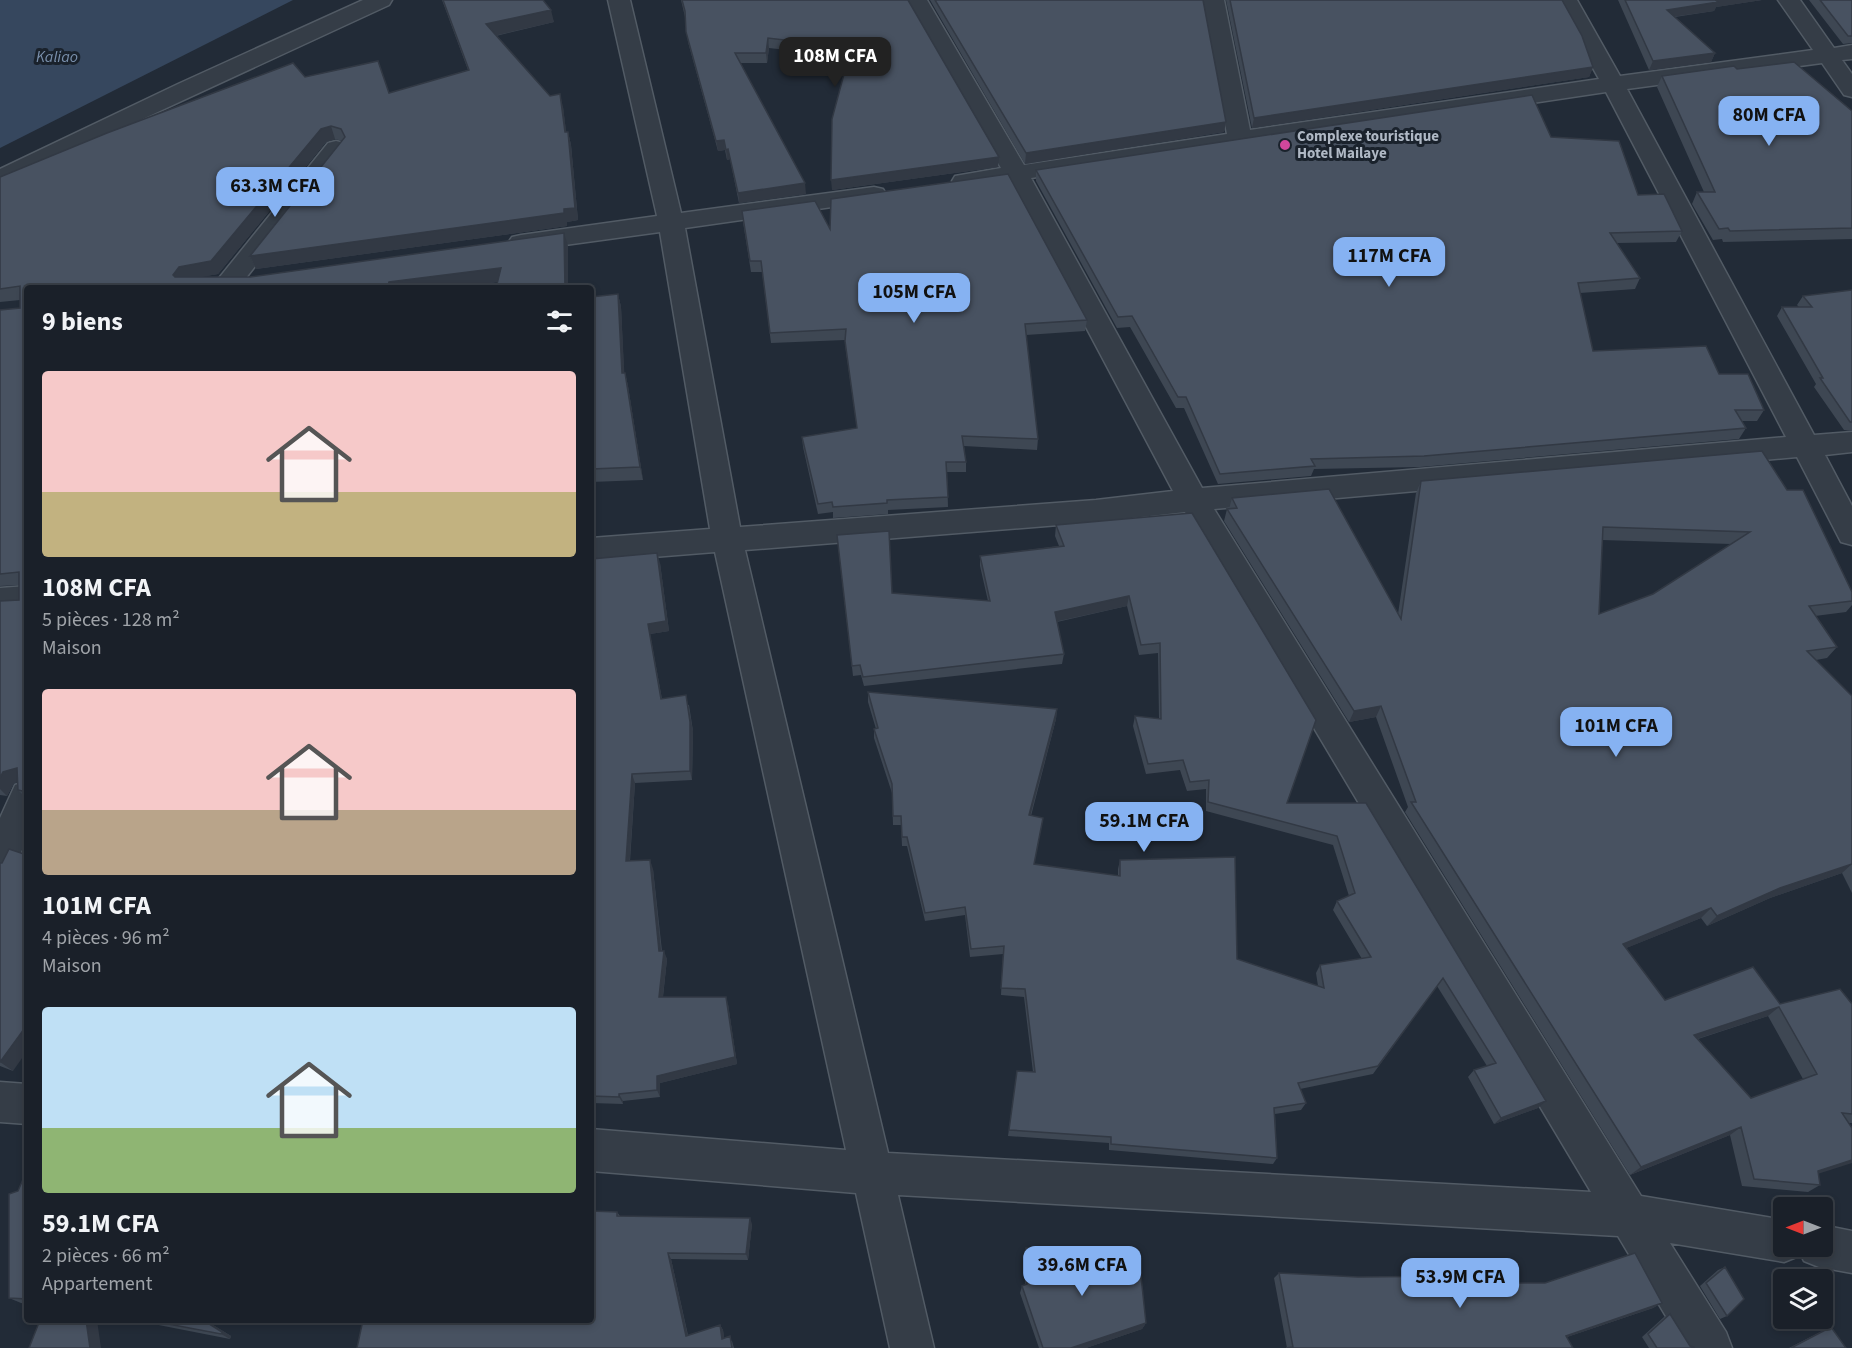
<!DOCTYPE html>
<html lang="fr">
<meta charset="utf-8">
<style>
body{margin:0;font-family:"Source Sans 3",sans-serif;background:#272d35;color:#f1f3f6;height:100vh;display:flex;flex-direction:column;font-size:22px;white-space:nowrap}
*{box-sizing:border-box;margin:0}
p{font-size:20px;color:#9fa3a8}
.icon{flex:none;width:33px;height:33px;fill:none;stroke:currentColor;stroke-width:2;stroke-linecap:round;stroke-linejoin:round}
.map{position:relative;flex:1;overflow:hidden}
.sheet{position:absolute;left:24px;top:285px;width:570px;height:1038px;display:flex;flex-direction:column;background:#1a2029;border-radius:6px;box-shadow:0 3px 9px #0003,0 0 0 2px #383e46}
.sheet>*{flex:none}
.needle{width:39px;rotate:270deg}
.controls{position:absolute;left:1773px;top:1197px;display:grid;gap:12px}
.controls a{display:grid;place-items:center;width:60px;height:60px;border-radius:6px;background:#1a2029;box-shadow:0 3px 9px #0003,0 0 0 2px #383e46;font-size:30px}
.price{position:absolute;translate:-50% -51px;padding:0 14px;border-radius:12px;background:#86b2f2;color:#111;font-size:20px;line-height:39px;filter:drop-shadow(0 2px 3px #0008)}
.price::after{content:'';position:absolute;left:50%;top:36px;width:18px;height:14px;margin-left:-9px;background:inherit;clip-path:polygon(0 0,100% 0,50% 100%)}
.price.selected{background:#222;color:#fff}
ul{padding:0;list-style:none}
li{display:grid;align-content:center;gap:12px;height:318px;padding:0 18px}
li span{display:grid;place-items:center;height:186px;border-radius:6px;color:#555}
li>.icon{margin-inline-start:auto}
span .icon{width:108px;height:108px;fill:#fffc;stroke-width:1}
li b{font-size:26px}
h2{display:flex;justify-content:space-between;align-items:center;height:72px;padding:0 18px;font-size:26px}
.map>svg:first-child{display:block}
.water{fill:#36475e}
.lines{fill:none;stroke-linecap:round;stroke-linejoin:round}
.minor-casing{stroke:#525b65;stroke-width:3}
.minor{fill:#353d47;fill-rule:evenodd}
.wall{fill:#3e4753;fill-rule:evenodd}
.shaded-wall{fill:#323944}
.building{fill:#485261;stroke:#323944;stroke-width:1.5;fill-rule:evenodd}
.hotel-dot{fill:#d1479c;stroke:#1a222c;stroke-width:2}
.labels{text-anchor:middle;stroke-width:6;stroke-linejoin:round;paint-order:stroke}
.far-poi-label{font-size:15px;font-weight:bold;fill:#afb8c4;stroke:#1a222c;text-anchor:start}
.far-water-label{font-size:16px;font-style:italic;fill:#798fab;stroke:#1a222c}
</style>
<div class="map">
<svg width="1852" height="1348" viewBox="0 0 1852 1348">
<rect width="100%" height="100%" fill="#222b37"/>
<path class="water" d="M0 0H293L0 148Z"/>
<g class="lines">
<defs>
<path id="minor" d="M363 0H392L389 5 0 185V169L178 84Z
M608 0H630L681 213 874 187 883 189 886 194 883 199 874 201 685 228 740 527 1096 500 1173 491 1009 182 964 188 955 186 952 181 955 176 1001 168 905 0H927L1024 165 1227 134 1202 0H1224L1250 130 1599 79 1555 0H1577L1620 76 1813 50 1778 0H1800L1834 48 1852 45V59L1842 60 1852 74V97L1844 95 1822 63 1627 89 1814 435 1852 432V452L1825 455 1852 506V545L1841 542 1797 457 1214 509 1641 1196 1784 1220V1246H1822V1225L1852 1231V1273L1819 1267 1804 1261 1800 1253 1799 1256 1784 1262 1670 1243 1726 1332 1732 1348H1685L1618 1236 898 1195 934 1348H890L856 1193 591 1171V1129L846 1150 715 552 591 562V538L710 529 660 232 521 251 512 249 508 243 512 237 521 235 657 216ZM1606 92 1786 437 1202 488 1031 178ZM1185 512 1591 1192 888 1153 745 550 1096 522Z
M336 141 344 143 348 148 238 288H211L328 143Z
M27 586V610L0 612V588Z
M27 781V838L13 871 0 876V818L15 785Z
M0 1082 27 1084V1124L0 1122Z"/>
</defs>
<use href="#minor" class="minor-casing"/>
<use href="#minor" class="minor"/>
</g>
<path class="wall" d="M442 0H543L554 22 496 36 550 96 563 107 566 132H568L571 145 578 220 567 222V226L256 269 250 256 342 141 335 139 326 142 218 274 199 277H250L568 246V288H590H496L498 282 449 288H27V799L18 790V782L14 783 7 796 0 795V601L19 600V585L0 586V310L20 308V300L0 302V177L305 77 389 93 468 70Z
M681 0H908L998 167 832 190 849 57 769 48 767 63H740L806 194 739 203 730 159 727 160 725 150 718 151 688 42 685 17Z
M930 0H1203L1226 122 1224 132 1025 164Z
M1226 0H1562L1593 67 1589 77 1252 128Z
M1618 0H1762L1716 7 1714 11 1675 17 1715 53 1711 62 1649 70Z
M1809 0H1852V43L1843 44Z
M1737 69 1852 111V239L1723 242 1722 239 1713 240 1692 204 1697 192H1704L1657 87 1662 76Z
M1551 137 1638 195 1682 231 1676 242 1617 243 1640 278 1635 289 1580 293 1593 351 1719 374 1764 410 1757 421H1742L1746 428 1739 439 1420 467 1314 469 1311 476 1218 484 1184 408H1176L1130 327 1117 328 1036 181V170Z
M743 222 830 229 1087 320 1085 331 1026 335 1038 439 1037 450 964 446 966 462V472H947L948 507 888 510V514L833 518V512L818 514 803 447 802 437 857 428 846 352 845 340 771 343 762 272H751Z
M1852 290V431L1844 430 1814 387 1816 384 1777 316 1782 307H1799L1797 305 1803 296Z
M591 293 592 297 618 294 621 307 624 373H625L628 386 643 480 591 482Z
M1421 481 1787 490 1852 592V605L1846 612 1815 616 1837 647 1827 658 1816 660 1852 696V893L1842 873 1770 898 1707 926 1701 918 1626 948 1665 1000 1780 1004H1852V1123H1849L1818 1174 1820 1185 1808 1192 1742 1186 1730 1135 1630 1175 1405 812 1408 807 1376 717 1349 722 1224 521 1227 509H1229L1232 498 1398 614 1416 493ZM1602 540 1731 544 1653 594 1599 614ZM1768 1016 1803 1079 1751 1098 1698 1039Z
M1192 513 1287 803H1366L1538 1108 1494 1124 1468 1077 1474 1070 1487 1066 1437 986 1373 1074 1300 1089 1306 1103 1301 1110 1275 1114 1277 1158 1273 1164 1109 1150V1143L1008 1136 1017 1071 1033 1072 1024 997 1001 995 1003 954 970 957 965 915 925 921 907 846H902L901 825H893L892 793 874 738V729H876L868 702V692L1057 709 1056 719 1031 816 1043 818 1034 864 1118 876V869L1120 860 1237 959 1318 986 1316 973 1320 965 1362 959 1333 910 1337 901 1349 896 1333 845 1206 811V789L1187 791 1180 770 1146 774 1133 726 1135 716 1159 719 1158 653 1139 655 1127 606 1057 622 1064 654 1062 664 864 686 861 675 853 676 838 545 892 593 988 601 980 566V556L1059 546 1055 536 1056 525Z
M591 559 660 563 669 631 650 634 662 699 689 705 693 731 692 780 635 783 630 861 653 869 662 951 667 959 663 997 728 1004 737 1064 660 1083V1097L623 1101V1104L591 1103V1027L592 1021H591Z
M0 863 13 1071 0 1066Z
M27 1170V1304L21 1303 9 1298 18 1191Z
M617 1212 620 1216 752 1224 748 1260 671 1259 688 1335 720 1325 723 1330 724 1338 732 1341 734 1348H357Z
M1026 1248 1106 1258 1146 1323 1142 1329 1086 1348H1039L1020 1293 1022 1286 1025 1285 1024 1256Z
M1725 1267 1727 1316 1720 1319 1700 1286 1718 1270Z
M1279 1273 1456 1283 1662 1303 1653 1308 1567 1337 1287 1348 1274 1278Z
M1670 1314 1690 1346 1694 1348H1649L1642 1337 1664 1317Z
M133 1320H205L231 1336 230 1339Z
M1831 1327 1846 1348H1789L1824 1330Z"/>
<path class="shaded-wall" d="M1714 0H1762L1716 7 1714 11 1664 18 1667 10Z
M551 10 554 22 489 37 486 24Z
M768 38 769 48 767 63 766 53Z
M1715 53 1711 62 1649 70 1653 61Z
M1593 67 1589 77 1252 128 1254 118Z
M560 94 563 107 568 145 565 132Z
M1226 122 1224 132 1025 164 1026 153Z
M331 126 335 139 326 142 218 274 186 280 180 288 173 275 179 267 321 129Z
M568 132 571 145 578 220 567 222V226L256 269 250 256Z
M724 140 725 150 718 151 716 141Z
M728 149 730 159 727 160 726 150Z
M999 157 998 167 832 190 831 180Z
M805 183 806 194 739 203 738 193Z
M564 233 568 246V288H565Z
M501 268 505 281 449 288H387L389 282Z
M618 294 621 307 625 386 622 373Z
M625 373 628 386 643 480 640 467Z
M657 553 660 563 669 631 650 634 663 709 661 699 648 624Z
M1129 596 1127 606 1054 622 1055 612Z
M686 695 693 731 692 780 690 771Z
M1381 706 1376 717 1349 722 1354 711Z
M1057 709 1056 719 1028 824 1029 815Z
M17 768 27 780 14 783 7 796 0 789V778L3 772Z
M632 774 635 783 629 870 626 861Z
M650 860 653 869 662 959 659 951Z
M1852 864 1842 873 1770 898 1707 926 1717 916 1780 888Z
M1711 908 1701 918 1614 953 1623 944Z
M664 951 667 959 662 1004 659 997Z
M726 997 728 1004 737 1064 660 1083V1097L657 1090V1076Z
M1779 1007 1768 1016 1684 1043 1694 1035Z
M27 1025V1051L13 1071 0 1062Z
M619 1094 623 1101V1104L619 1097Z
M1546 1101 1538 1108 1494 1124 1501 1118Z
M1741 1127 1730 1135 1630 1175 1641 1167Z
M1852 1160V1163L1805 1178 1818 1171Z
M750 1218 752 1224 748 1260 746 1254Z
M668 1253 671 1259 689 1341 686 1336Z
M1662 1303 1653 1308 1558 1340 1566 1336Z
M86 1320H97L101 1348H90Z
M203 1320H205L231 1336 230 1339 221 1334Z
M1146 1323 1142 1329 1086 1348H1071Z
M720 1325 723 1330 725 1343 722 1339Z"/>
<path class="building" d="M443 0H543L551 10 486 24 550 96 560 94 565 132H568L575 208 564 209V213L250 256 345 137 341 129 331 126 321 129 211 261 179 267 173 275 175 277H250L564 233 565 288H496L501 268 389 282 387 288H27V792L18 790 17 768 3 772 0 778V601L19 600V572L0 574V310L20 308V286L0 289V177L107 133 293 63 305 77 378 61 389 93 469 70Z
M682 0H908L999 157 831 180 832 119 851 48 768 38 766 53H735L805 183 738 193 728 149 726 150 724 140 716 141 686 32 685 11Z
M935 0H1203L1226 122 1026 153Z
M1230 0H1562L1582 36 1593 67 1254 118Z
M1625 0H1715L1718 2 1667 10 1715 53 1653 61Z
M1820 0H1852V36H1848Z
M1794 62 1852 111V228L1730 231 1728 228 1719 229 1697 192H1715L1662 76 1734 66 1737 69Z
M1532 95 1551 137 1619 141 1638 195 1664 194 1682 231 1610 233 1640 278 1578 283 1593 351 1706 346 1719 374H1748L1764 410H1735L1746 428 1424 456 1311 459 1315 466 1220 474 1186 397H1178L1132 316 1118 317 1036 170Z
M1008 174 1087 320 1025 324 1038 439 962 436 966 462H946L948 497 887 500V503L833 507 832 502 818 504 802 437 857 428 845 341 846 329 770 333 761 261H750L742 211 815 201 830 229 831 199Z
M589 285V288H566Z
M1852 290V422H1850L1820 378H1823L1782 307H1812L1803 296Z
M618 294 622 373H625L640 467 591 469V297Z
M1762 451 1787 490H1803L1852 592V601L1809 606 1837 647 1807 651 1852 696V864L1780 888 1717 916 1711 908 1623 944 1665 1000 1753 967 1780 1004 1840 989 1852 1004V1114L1842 1113 1852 1128V1160L1818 1171 1820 1185 1754 1179 1741 1127 1641 1167 1411 802H1416L1381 706 1354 711 1227 509 1237 508 1232 498 1329 489 1401 619 1421 481ZM1603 527 1750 532 1653 594 1599 614ZM1779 1007 1817 1074 1751 1098 1694 1035Z
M1192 513 1316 720 1287 803H1366L1546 1101 1501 1118 1474 1070 1496 1063 1443 978 1378 1066 1298 1083 1306 1103 1274 1108 1277 1158 1111 1144V1137L1009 1130 1017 1071 1035 1072 1025 989 1001 988 1004 946 971 949 965 907 925 913 907 837H902L901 816H893L892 784 874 729 878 728 868 692 1057 709 1029 815 1043 818 1034 864 1120 876V860L1235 857 1237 959 1324 988 1320 965 1371 957 1337 901 1355 893 1337 836 1208 802 1209 780 1190 782 1183 760 1148 764 1135 716 1161 719 1160 643 1141 645 1129 596 1055 612 1064 654 863 677 860 665 852 666 837 535 889 531 892 593 990 601 980 556 1064 546 1056 525Z
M657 553 666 621 648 624 661 699 686 695 690 722V771L632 774 626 861 650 860 659 951H664L659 997H726L735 1057 657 1076V1090L619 1094V1097L591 1096V1027L594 1014H591V559Z
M9 849 27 855V1025L0 1062V863H2Z
M27 1170V1299L9 1298V1194L18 1191Z
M591 1211 617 1212V1216L750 1218 746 1254 668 1253 686 1336 720 1325 722 1339 730 1336 732 1348H357L363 1320H591Z
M1026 1248 1106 1258H1139L1146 1323 1071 1348H1043L1022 1286 1027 1284Z
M1635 1253 1662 1303 1566 1336 1573 1348H1286L1293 1347 1279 1273 1358 1277 1455 1276 1456 1283H1545Z
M1725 1267 1744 1299 1727 1316 1706 1283Z
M1670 1314 1690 1346 1694 1347V1348H1657L1648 1334Z
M40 1320H86L90 1348H29Z
M147 1320H203L222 1332 221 1334Z
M1831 1327 1846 1348H1791Z"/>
<circle class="hotel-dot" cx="1285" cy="145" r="6"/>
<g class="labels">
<g class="far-poi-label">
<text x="1297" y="141">Complexe touristique<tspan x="1297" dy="17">Hotel Mailaye</tspan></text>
</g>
<g class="far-water-label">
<text x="57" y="62">Kaliao</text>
</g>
</g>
</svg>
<div class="controls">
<a><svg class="needle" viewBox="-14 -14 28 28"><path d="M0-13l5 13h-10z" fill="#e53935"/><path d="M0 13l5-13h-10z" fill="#9fa3a8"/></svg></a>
<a><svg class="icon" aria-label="layers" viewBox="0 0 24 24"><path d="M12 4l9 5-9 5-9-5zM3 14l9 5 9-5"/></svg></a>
</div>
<b class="price selected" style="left:835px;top:88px">108M CFA</b>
<b class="price" style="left:1769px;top:147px">80M CFA</b>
<b class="price" style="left:275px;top:218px">63.3M CFA</b>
<b class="price" style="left:1389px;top:288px">117M CFA</b>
<b class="price" style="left:914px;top:324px">105M CFA</b>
<b class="price" style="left:1616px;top:758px">101M CFA</b>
<b class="price" style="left:1144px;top:853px">59.1M CFA</b>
<b class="price" style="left:1082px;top:1297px">39.6M CFA</b>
<b class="price" style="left:1460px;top:1309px">53.9M CFA</b>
<section class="sheet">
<h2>9 biens<svg class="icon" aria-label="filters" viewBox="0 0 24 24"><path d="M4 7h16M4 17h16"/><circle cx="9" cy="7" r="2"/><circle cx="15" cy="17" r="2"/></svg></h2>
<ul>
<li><span style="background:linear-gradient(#f6c9c9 65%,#c2b280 0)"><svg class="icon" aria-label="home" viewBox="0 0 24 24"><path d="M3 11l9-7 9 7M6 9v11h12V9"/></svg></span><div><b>108M CFA</b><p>5 pièces · 128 m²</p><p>Maison</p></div></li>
<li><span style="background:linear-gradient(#f6c9c9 65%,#b9a48a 0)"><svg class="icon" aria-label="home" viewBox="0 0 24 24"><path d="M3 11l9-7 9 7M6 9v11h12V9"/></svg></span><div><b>101M CFA</b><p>4 pièces · 96 m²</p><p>Maison</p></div></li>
<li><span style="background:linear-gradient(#bfe0f5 65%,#8fb573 0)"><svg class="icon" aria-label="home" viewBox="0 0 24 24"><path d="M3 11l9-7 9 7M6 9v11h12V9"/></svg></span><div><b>59.1M CFA</b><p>2 pièces · 66 m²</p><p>Appartement</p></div></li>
</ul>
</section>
</div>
